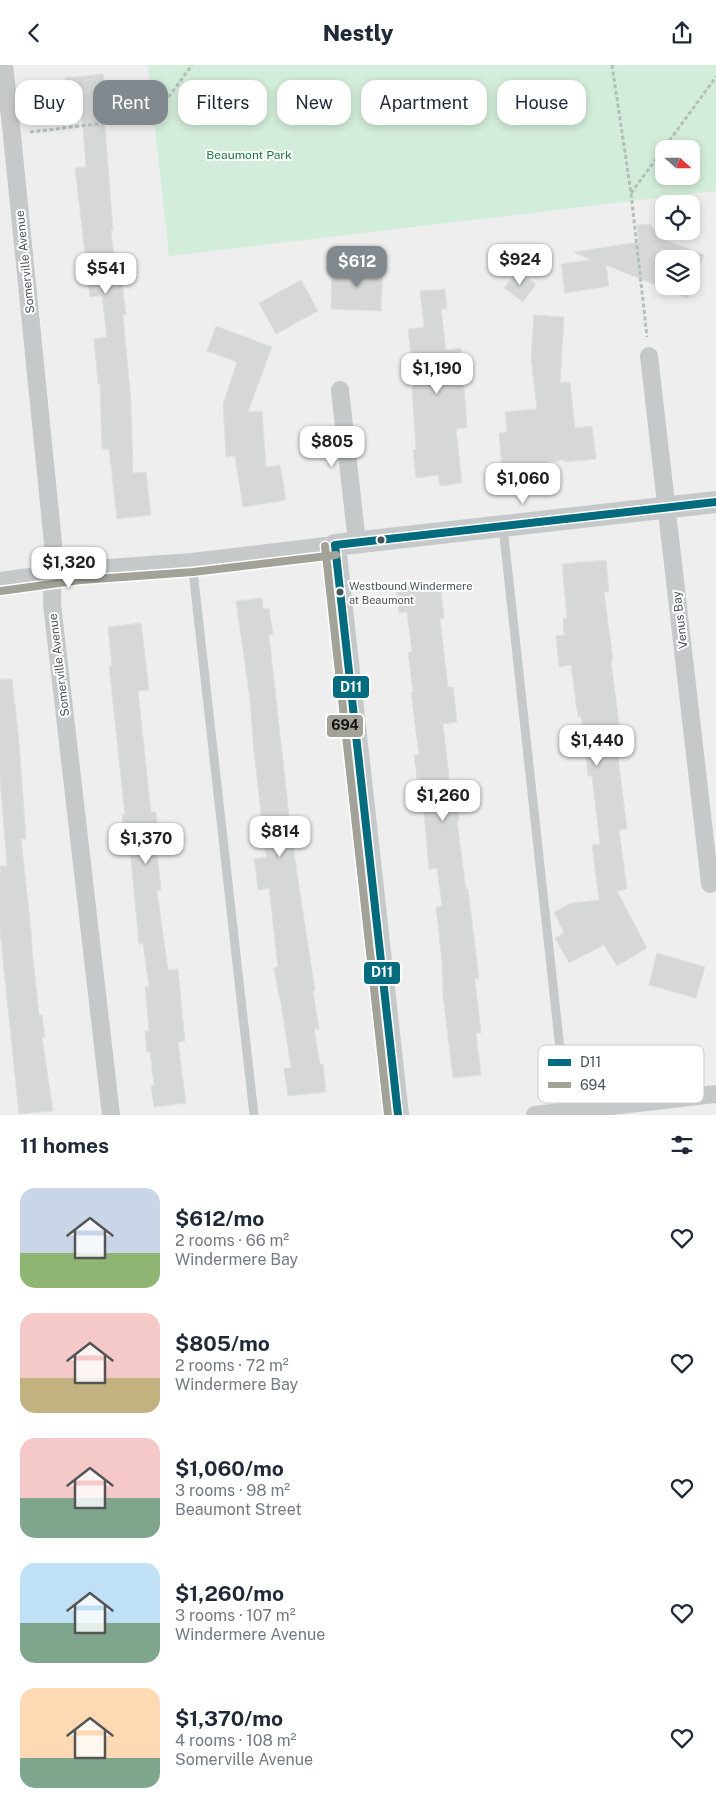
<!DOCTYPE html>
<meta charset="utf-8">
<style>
body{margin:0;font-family:"Public Sans",sans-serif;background:#f2f2f3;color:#1f2937;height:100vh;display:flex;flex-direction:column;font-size:19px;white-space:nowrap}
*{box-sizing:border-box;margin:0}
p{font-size:16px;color:#747a83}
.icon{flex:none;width:28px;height:28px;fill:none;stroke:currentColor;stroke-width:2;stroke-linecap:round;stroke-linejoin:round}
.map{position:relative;height:1050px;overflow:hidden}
.side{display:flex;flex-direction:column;background:#fff;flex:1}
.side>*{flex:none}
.top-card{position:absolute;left:15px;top:15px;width:686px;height:45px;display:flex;gap:10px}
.needle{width:32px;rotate:111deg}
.tools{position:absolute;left:655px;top:75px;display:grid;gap:10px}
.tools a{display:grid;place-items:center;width:45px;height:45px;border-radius:10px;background:#fff;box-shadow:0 2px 8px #0003;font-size:25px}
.price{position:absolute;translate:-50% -42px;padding:0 11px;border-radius:10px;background:#fff;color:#222;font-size:16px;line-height:32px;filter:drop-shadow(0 1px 2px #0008)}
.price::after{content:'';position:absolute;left:50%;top:30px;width:15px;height:11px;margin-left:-8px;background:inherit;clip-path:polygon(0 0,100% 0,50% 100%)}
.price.on{background:#81898e;color:#fff}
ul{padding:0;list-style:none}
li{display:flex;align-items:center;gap:15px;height:125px;padding:0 20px}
li span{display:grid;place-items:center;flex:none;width:140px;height:100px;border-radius:15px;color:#555}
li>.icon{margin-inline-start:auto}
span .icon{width:60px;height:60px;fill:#fffc;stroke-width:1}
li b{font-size:21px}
h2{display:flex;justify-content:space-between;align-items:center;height:60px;padding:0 20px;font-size:21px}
.tag{padding:0 18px;border-radius:15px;background:#fff;box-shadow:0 2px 8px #0003;font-size:18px;line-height:45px}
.tag.on{background:#81898e;color:#fff}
header{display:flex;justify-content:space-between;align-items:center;height:65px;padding:0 20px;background:#fff;font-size:22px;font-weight:800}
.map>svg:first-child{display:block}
.green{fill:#d2edd9;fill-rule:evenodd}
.building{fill:#d6d7d7;stroke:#e0e0e1;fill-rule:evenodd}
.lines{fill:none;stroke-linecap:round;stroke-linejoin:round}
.path{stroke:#b4c1bb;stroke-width:3;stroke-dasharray:4 2.5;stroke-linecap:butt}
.service{stroke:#c6c9ca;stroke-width:9}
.minor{stroke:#c6c9ca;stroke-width:18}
.tertiary{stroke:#c6c9ca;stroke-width:22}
.bus-1-casing{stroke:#fff;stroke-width:11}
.bus-2-casing{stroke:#fff;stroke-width:11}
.bus-1{stroke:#026c7e;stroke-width:8}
.bus-2{stroke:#a2a299;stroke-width:8}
.bus-dot{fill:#46535a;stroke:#fff;stroke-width:2}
.labels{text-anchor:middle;stroke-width:4;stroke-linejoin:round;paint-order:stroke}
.bus-label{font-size:11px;fill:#46535a;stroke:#fff;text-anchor:start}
.park-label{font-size:12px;fill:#18793c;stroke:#fff}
.street-label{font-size:12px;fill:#46535a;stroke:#fff}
.key{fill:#fff;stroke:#c8cbce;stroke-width:1}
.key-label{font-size:14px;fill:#46535a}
.line-badge{stroke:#fff;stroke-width:2}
.badge-label{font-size:14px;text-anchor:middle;font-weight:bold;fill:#fff}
.pale-badge-label{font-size:14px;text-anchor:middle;font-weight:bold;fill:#111}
</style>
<header><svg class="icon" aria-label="back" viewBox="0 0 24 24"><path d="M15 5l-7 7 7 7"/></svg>Nestly<svg class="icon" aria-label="share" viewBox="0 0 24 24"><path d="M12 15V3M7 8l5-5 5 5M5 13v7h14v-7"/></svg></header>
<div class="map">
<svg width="716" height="1050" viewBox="0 0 716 1050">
<rect width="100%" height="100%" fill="#efeeee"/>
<path class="green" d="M148 0H716V126L169 191ZM664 84H691V111H664Z"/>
<path class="building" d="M103 9 107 49H104L113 165H111L116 203H120L126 250H123L131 337 133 408 146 407 151 450 117 454 109 384H102L100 319H98L94 274 107 272 102 231 90 232 75 103 86 102 82 51 68 52 65 13Z
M650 159 663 174 704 190 688 233 606 200 609 221 565 228 561 199 591 195 574 187 639 177 637 160ZM664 194H691V221H664Z
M332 200 383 202 381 246 331 244Z
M517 206 536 219 523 237 504 223Z
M301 215 318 246 276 269 259 238Z
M445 224 447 244H441L446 285 461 283 467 363 456 364 462 418 440 421 438 410 416 413 413 385 416 384 412 323 414 322 408 264 424 262 420 226Z
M534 250 564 252 560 318 570 317 575 363 592 361 596 394 565 397V395L502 403 499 368 507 367 505 347 537 344 531 292Z
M216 261 272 282 248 347 262 346 266 402 280 400 286 435 243 442 235 391 226 392 223 339 237 297 207 286Z
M606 495 609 527H604L613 595 611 596 623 691H618L627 764 619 765 627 824 617 826 647 883 617 901 604 880 569 898 555 873 564 868 554 847 571 838 599 835 592 780 600 779 592 711H588L581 651 578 652 571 600 559 602 556 571 564 570 563 553H567L562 499Z
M440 518 444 553 440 554 448 622H453L457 657 443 659 450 722 456 721 459 756H457L466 825 468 824 479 914H475L481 968H476L481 1010 453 1013 443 931 442 896 436 842 442 841 437 803 429 804 421 714H417L414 690H419L411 627H413L408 587H412L407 547 399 548 396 523Z
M262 533 263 544 269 543 273 570H269L291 768 315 926H313L319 964H314L320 999H323L326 1027 288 1031 284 1003H291L280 932H279L274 903 278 902 269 823 258 825 254 794 266 792 254 687 250 635 236 536Z
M141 558 149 625 138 626 151 747H156L159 780H156L161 825 157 826 168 905 178 904 185 976 178 977 186 1038 154 1042 151 1021 154 1020 150 987H147L145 966H149L145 922H149L143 878 139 879 130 783 125 784 122 750H125L109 601H112L108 562Z
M0 614H12L19 676 26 774H21L32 874H31L39 950H42L45 972H42L53 1046 19 1049 0 867V801H7L0 714Z
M657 888 705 902 696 933 649 920Z"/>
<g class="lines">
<path class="path" d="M612 0 631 128 647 272
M30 67 154 52 192 0
M631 128 716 12"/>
<path class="service" d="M503 462 567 1048
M192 497 254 1050"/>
<path class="minor" d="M4 0 12 70 53 478 52 539 111 1050
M649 291 710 819
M340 325 357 478
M0 516 80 505 192 497 335 480
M535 1050 716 1029"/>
<path class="tertiary" d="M398 1050 335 480 716 437"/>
<defs>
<path id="bus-1" d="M335 480 398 1050
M335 480 716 437"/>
<path id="bus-2" d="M325 481 388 1050
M1 526 81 515 193 507 336 490"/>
</defs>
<use href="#bus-1" class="bus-1-casing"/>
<use href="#bus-2" class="bus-2-casing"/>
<use href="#bus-1" class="bus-1"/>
<use href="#bus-2" class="bus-2"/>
</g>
<g class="bus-dot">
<circle cx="381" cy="475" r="4.5"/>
<circle cx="340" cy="527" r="4.5"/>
</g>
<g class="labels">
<g class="bus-label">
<text x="349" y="525">Westbound Windermere<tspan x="349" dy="14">at Beaumont</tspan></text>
</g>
<g class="park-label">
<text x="249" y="94">Beaumont Park</text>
</g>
<g class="street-label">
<text transform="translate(25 197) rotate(-96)" y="4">Somerville Avenue</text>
<text transform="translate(680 555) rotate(-97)" y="4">Venus Bay</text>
<text transform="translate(59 600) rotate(-97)" y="4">Somerville Avenue</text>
</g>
</g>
<rect x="538" y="980" width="166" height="58" rx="8" class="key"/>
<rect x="548" y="994" width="23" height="7" fill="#026c7e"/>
<rect x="548" y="1017" width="23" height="6" fill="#a2a299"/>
<g class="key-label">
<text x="580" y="1002">D11</text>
<text x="580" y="1025">694</text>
</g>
<g class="line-badge">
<rect x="332" y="610" width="38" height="24" rx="5" fill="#026c7e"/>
<rect x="326" y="649" width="38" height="24" rx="5" fill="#a2a299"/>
<rect x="363" y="896" width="38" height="24" rx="5" fill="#026c7e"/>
</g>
<g class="badge-label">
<text x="351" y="627">D11</text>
<text x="382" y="912">D11</text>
</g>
<g class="pale-badge-label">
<text x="345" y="665">694</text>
</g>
</svg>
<div class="tools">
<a><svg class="needle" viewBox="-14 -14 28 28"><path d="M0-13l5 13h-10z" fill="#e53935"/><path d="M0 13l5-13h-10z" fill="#747a83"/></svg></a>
<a><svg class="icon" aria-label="locate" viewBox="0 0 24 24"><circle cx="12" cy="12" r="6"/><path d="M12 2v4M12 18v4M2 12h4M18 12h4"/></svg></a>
<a><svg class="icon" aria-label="layers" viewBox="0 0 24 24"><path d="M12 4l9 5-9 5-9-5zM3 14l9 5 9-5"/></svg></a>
</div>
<b class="price" style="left:520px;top:221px">$924</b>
<b class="price on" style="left:357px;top:223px">$612</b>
<b class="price" style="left:106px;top:230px">$541</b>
<b class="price" style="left:437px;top:330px">$1,190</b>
<b class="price" style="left:332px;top:403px">$805</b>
<b class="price" style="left:523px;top:440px">$1,060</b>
<b class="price" style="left:69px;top:524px">$1,320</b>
<b class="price" style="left:597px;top:702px">$1,440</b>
<b class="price" style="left:443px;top:757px">$1,260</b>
<b class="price" style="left:280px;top:793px">$814</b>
<b class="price" style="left:146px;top:800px">$1,370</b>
<div class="top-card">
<a class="tag">Buy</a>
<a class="tag on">Rent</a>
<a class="tag">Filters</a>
<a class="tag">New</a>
<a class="tag">Apartment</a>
<a class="tag">House</a>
</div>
</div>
<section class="side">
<h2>11 homes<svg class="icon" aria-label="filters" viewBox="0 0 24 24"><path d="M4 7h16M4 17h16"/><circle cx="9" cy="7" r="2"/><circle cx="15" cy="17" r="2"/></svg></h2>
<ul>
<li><span style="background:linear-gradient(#c9d6e8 65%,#8fb573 0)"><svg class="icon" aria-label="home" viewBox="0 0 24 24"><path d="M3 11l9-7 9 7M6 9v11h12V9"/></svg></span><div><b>$612/mo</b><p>2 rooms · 66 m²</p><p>Windermere Bay</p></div><svg class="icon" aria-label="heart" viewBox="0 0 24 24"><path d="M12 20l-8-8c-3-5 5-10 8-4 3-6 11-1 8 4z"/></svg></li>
<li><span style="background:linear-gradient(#f6c9c9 65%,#c2b280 0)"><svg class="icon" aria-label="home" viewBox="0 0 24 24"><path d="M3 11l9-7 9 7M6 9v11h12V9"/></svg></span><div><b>$805/mo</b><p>2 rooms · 72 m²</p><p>Windermere Bay</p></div><svg class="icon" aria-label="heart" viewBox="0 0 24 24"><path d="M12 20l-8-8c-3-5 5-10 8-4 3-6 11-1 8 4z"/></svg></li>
<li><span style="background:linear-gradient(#f6c9c9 60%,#7fa58c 0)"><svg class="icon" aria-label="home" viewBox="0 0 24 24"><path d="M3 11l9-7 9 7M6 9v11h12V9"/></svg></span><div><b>$1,060/mo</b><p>3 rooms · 98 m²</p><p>Beaumont Street</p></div><svg class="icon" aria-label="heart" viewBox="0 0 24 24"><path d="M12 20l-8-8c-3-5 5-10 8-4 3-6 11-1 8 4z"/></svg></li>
<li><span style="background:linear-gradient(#bfe0f5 60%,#7fa58c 0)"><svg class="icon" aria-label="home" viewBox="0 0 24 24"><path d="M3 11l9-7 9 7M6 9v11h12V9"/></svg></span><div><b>$1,260/mo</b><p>3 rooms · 107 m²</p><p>Windermere Avenue</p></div><svg class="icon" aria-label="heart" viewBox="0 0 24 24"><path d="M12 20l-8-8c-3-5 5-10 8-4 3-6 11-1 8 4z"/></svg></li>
<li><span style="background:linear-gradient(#ffd9b3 70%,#7fa58c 0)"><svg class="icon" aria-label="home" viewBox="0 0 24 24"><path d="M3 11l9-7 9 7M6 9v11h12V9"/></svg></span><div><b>$1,370/mo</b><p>4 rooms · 108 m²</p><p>Somerville Avenue</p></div><svg class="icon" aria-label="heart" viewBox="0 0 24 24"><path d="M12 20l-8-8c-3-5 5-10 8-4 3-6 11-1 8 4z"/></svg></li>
</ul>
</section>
